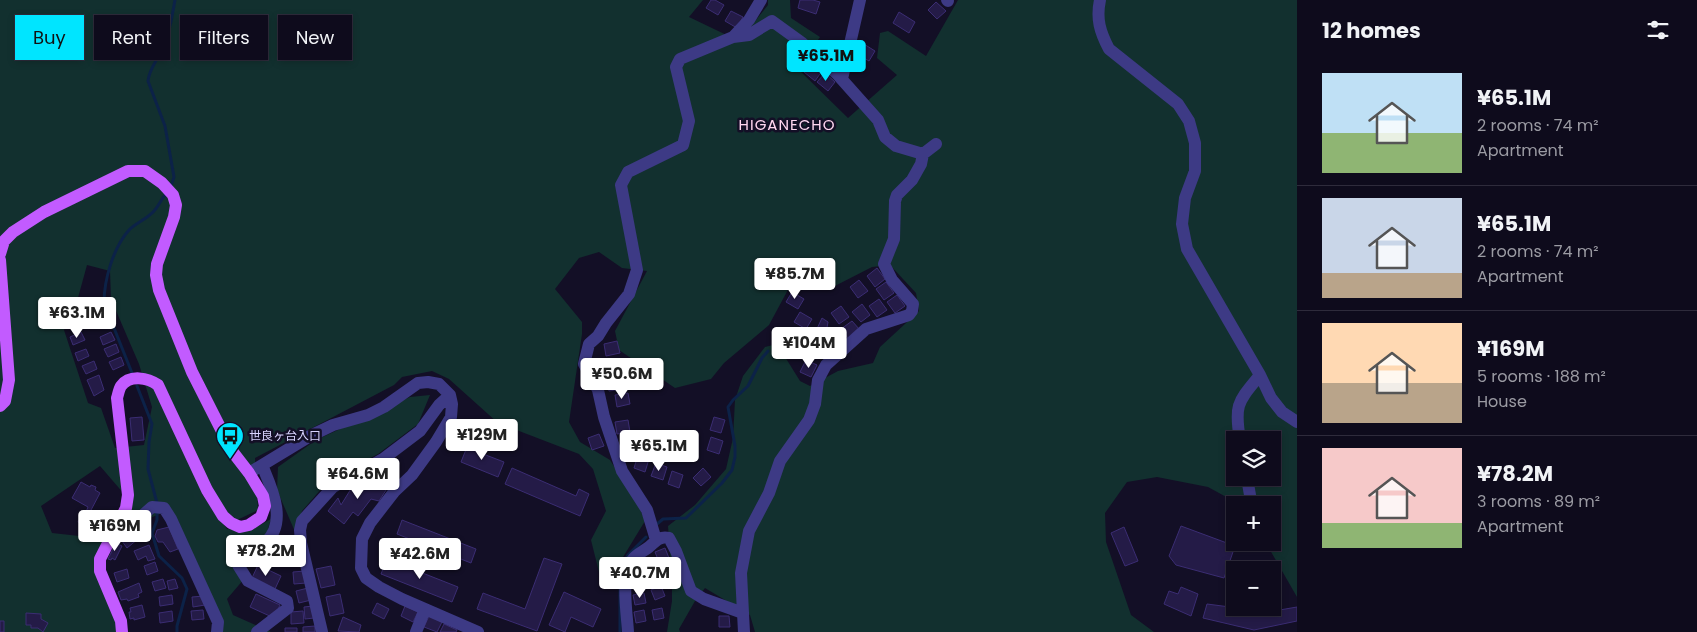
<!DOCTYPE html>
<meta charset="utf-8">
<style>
body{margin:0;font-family:Poppins,"Noto Sans JP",sans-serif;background:#171425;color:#f1f3f6;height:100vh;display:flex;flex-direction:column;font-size:19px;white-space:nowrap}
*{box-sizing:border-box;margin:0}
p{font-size:16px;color:#9b9ba3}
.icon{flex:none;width:28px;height:28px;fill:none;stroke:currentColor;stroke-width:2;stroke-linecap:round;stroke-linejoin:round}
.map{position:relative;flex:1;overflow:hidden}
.panel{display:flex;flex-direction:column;background:#0e0b1c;width:400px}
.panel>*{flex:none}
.top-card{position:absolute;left:15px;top:15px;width:475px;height:45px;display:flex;gap:10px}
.buttons{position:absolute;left:1226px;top:431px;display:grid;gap:10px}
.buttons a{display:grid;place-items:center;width:55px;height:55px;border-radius:0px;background:#0e0b1c;box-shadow:0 2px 8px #0003,0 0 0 1px #2e2b3b;font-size:25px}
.price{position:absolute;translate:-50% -42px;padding:0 11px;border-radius:5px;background:#fff;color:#222;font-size:16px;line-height:32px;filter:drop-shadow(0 1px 2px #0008)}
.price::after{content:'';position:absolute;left:50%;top:30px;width:15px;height:11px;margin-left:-8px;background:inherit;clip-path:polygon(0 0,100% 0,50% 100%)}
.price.active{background:#00e5ff;color:#111}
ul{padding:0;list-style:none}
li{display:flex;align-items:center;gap:15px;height:125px;padding:0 25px}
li+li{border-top:1px solid #2e2b3b}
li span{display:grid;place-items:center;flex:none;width:140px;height:100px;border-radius:0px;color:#555}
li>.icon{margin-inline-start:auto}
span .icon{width:60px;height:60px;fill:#fffc;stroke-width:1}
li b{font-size:21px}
h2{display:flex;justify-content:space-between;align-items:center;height:60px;padding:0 25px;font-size:21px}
.pill{padding:0 18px;border-radius:0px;background:#0e0b1c;box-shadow:0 2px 8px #0003,0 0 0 1px #2e2b3b;font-size:18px;line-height:45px}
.pill.active{background:#00e5ff;color:#111}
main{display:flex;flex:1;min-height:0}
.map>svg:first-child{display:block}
.green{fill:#12302f;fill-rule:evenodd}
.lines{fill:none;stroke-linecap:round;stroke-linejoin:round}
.stream{stroke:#0c2248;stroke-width:3}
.building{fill:#241b47;stroke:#3b2d73}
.street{stroke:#3d3a85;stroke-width:12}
.primary{stroke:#c25bff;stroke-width:12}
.labels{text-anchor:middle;stroke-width:5;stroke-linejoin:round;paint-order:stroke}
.poi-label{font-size:12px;fill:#d9d4ff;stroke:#130f26;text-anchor:start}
.quarter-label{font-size:15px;letter-spacing:1px;fill:#ffd6f0;stroke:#130f26}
</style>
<main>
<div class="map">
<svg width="1297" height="632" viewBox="0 0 1297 632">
<rect width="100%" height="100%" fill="#130f26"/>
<path class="green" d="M0 0H703L689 17 739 41 768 5V0H790L791 18 820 37 798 69 848 118 897 75 877 58 880 33 888 31 926 56 958 0H1297V597L1266 543 1272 542V505H1241L1208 487 1157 477 1127 482 1105 513 1106 542 1131 615 1154 632H755L750 615 705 588 695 601 679 629 680 632H667L672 601V580L668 526 695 505 726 469 733 438 735 400 743 376 765 347 777 344 800 381 810 386 838 371 873 363 880 347 919 311 916 293 890 265 872 267 829 289 797 273 769 325 724 363 711 379 675 388 619 350 615 331 647 271 622 268 599 252 579 258 555 289 582 322V334L569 422 580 442 610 460 638 504 645 521 620 562 609 583 600 576 591 540 606 511 593 469 579 454 498 423 449 379 432 371 402 377 394 385 255 458 258 510 237 520 204 493 202 494 227 529 249 531 271 519 266 535 234 564 244 579 227 599 233 615 271 632H214L209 597 167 511 133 525 131 502 100 466 41 506 52 533 116 540 95 559 122 630 129 632H0ZM87 265 110 271 111 299 139 364 152 407 144 445 115 448 101 408 88 403 64 330 73 316ZM1235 440H1272V478H1235Z
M430 395 418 424 378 454 329 480 302 511 296 534 277 490 278 467 316 440 410 397Z"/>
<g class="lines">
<path class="stream" d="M171 186 174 177 165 126 148 81C149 69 158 59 163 48 170 33 172 16 175 0
M132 373 104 303C104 280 113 248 129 230 136 223 147 219 154 211 158 207 161 200 165 195
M137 386 152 424 149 442 148 469 157 503
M157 512V520L152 533 159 556 182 578 187 589 177 626V632
M657 524 663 519 686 518 722 483 732 470 735 457V446L728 407 733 400 748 386 762 358 768 351
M620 632V569L628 555 646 537"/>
</g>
<path class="building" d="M711 0H715L724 5 718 15 706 8Z
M800 0H813L820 2 816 14 798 8Z
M936 2 946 11 937 19 928 10Z
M731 11 743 17 737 28 725 21Z
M899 12 915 22 909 33 893 23Z
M859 41 875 51 869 61 852 51Z
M811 63 822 71 815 81 804 72Z
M825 73 835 82 828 91 817 82Z
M877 268 885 279 875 287 867 276Z
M859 280 868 291 858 298 850 287Z
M886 282 894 293 884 300 876 289Z
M792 292 804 299 798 309 786 302Z
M897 295 905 306 895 313 887 302Z
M879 299 887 310 877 317 869 306Z
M862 304 870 315 861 322 852 312Z
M841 306 849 317 839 324 831 313Z
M95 307 98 316 87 320 83 312Z
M800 312 812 319 806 329 794 322Z
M822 318 828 322 825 339 815 333Z
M852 321 860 330 848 338 841 329Z
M81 332 85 340 73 345 70 337Z
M111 332 115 340 103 345 100 337Z
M813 340 824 345 819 357 808 353Z
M617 341 620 353 606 356 604 344Z
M116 344 119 352 108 357 104 349Z
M86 349 89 356 78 361 75 353Z
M121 357 124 365 113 370 109 362Z
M618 360 620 372 607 374 605 363Z
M806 360 817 365 811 377 800 372Z
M94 361 97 369 86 374 82 366Z
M99 375 104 390 94 396 87 380Z
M620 377 622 389 609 391 606 379Z
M628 393 630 404 617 407 615 395Z
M142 417 144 440 132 441 130 418Z
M714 417 725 420 721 433 710 430Z
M628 420 630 432 617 434 615 422Z
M599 434 604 446 592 450 588 438Z
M711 437 723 441 719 454 707 450Z
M469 442 480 446 478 452 504 462 498 477 461 462Z
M638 455 649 459 645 472 634 468Z
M656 463 667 467 663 480 651 476Z
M512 468 576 496 579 489 589 494 580 516 505 484Z
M703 468 711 477 701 486 693 478Z
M672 471 683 475 679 488 668 484Z
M371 476 388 487 379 501 371 499 358 516 353 512 344 524 328 511 338 498 341 505 354 484 362 489Z
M81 482 90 487 91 485 96 487 95 490 100 493 90 512 101 518 92 533 84 529 85 526 78 522 84 511 86 512 88 507 72 498Z
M402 520 476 549 471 563 397 534Z
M1181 526 1235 546 1224 578 1176 565 1169 556Z
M169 527 178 549 170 552 163 542H158L155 536 157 530Z
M1124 527 1138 561 1125 566 1111 533Z
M133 532 138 539 127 548 122 541Z
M116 543 122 546 115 560 112 558 111 560 108 559Z
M149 545 155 559 148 561 146 556 138 560 134 551Z
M665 548 669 558 659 562 655 552Z
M544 558 562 564 537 631 477 609 483 593 525 609Z
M387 559 458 587 452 602 381 574Z
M155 562 158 571 147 575 144 566Z
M652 562 658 576 649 580 642 566Z
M258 565 281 576 275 589 252 578Z
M331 566 335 585 321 588 316 569Z
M127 569 129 578 117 582 114 573Z
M305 571 306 583 294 584 293 572Z
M163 579 166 588 155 591 152 582Z
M175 579 178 588 169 590 167 581Z
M139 583 142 592 138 594 139 597 128 601 127 599 121 600 118 592Z
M661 586 665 596 655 600 651 590Z
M1181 587 1198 594 1191 616 1164 604 1169 591 1178 594Z
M308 588 311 600 299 603 296 591Z
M564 592 601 609 593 627 571 617 565 632 549 625Z
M644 593 646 603 635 605 633 595Z
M256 594 280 605 274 618 250 607Z
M340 594 344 613 330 616 326 597Z
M172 595 173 604 160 606 159 597Z
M204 596 205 605 193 607 192 597Z
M377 603 389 609 384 619 372 613Z
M1207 604 1268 612 1297 607V621L1254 630 1203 618Z
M142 605 145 617 134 620V618L130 619 129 612H131L130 608Z
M313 606 314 618 305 619 304 607Z
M405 606 418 612 413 622 401 616Z
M662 608 664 618 654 620 652 610Z
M203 610 204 619 192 620 191 611Z
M644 610 646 621 636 623 634 612Z
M172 611 173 621 160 623 159 613Z
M303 611 304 623 291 624V612Z
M26 613 41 614V619L48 623 43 632 38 628H31V625H26Z
M429 616 442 622 437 632 424 627Z
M719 616H729L730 627H719Z
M343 617 361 625 359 632 338 631Z
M0 621H4V632H0Z
M444 624 457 630 456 632H440Z
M315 626V632H303V627Z
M285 628H297V632H285Z"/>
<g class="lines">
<path class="street" d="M947 0 948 1
M1100 0C1096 19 1100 32 1109 49L1178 104 1189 121 1195 143V171L1185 198 1182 224 1187 249 1260 375 1271 398 1282 412 1297 422
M733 37 749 20 761 0
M842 79 860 0
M1240 440C1234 404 1238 402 1260 375
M249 473 310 436 333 425 368 415 384 407 418 383 428 382 439 384 450 395 452 404 451 417 436 442 412 475 394 492 370 523 362 539 361 568 366 578 379 587 402 599 478 632
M1247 478 1250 495 1249 505
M112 537 126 530 152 507 164 508 171 519 218 622 217 632
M656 540 647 510 622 471 604 417 598 390 584 364 589 344 598 336 606 323 629 294 637 270 621 185 628 172 683 145 689 121 676 67 680 59 733 37 749 35 772 21 801 42 837 74 878 120 885 137 896 146 923 154 936 144
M743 613 741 573 749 531 769 493 780 461 809 420 815 404 818 380 826 365 866 329 909 315 912 311 913 304 892 280 884 264 894 239 895 201 897 195 912 180 921 164 923 154
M257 632 288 608 287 601 248 581 238 565 239 557 242 555C250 551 260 547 266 542 288 521 271 487 262 465
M322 632 301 543 300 530 302 521 333 487 383 459 420 431 439 405 450 395
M416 632 425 609
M628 632C627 613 620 573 633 559 637 554 644 551 649 547 656 541 659 536 669 538L676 551 691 591 704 599 743 613 744 632"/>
<path class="primary" d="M0 254 4 241 13 232 44 212 128 171H145L162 183 173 195 176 205 174 217 157 264 156 275 159 290 192 372 232 451 249 473 263 496 265 506 261 517 249 525 240 527 231 523 223 516 207 490 158 385C148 378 130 374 121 386 119 389 118 395 117 398L128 495 126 508 100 559V571L121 621 122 632
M0 260 9 380 5 401 0 406"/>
</g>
<defs>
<symbol id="bus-pin" viewBox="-11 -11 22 30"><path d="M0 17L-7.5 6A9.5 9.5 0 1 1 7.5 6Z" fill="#00e5ff" stroke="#130f26"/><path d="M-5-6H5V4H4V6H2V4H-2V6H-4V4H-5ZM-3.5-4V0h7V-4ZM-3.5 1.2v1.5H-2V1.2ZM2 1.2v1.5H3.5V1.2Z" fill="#111"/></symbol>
</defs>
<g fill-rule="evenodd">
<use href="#bus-pin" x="214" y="420" width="32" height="43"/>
</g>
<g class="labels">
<g class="poi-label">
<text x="249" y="440">世良ヶ台入口</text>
</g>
<g class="quarter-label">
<text x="787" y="130">HIGANECHO</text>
</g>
</g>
</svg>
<div class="buttons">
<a><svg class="icon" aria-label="layers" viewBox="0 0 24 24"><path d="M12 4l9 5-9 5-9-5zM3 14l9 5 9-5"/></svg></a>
<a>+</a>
<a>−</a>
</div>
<b class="price active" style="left:826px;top:82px">¥65.1M</b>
<b class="price" style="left:795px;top:300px">¥85.7M</b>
<b class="price" style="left:77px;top:339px">¥63.1M</b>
<b class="price" style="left:809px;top:369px">¥104M</b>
<b class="price" style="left:622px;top:400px">¥50.6M</b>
<b class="price" style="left:482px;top:461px">¥129M</b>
<b class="price" style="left:659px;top:472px">¥65.1M</b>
<b class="price" style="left:358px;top:500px">¥64.6M</b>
<b class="price" style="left:115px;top:552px">¥169M</b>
<b class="price" style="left:266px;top:577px">¥78.2M</b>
<b class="price" style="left:420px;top:580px">¥42.6M</b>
<b class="price" style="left:640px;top:599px">¥40.7M</b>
<div class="top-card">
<a class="pill active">Buy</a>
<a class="pill">Rent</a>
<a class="pill">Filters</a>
<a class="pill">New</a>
</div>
</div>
<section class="panel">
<h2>12 homes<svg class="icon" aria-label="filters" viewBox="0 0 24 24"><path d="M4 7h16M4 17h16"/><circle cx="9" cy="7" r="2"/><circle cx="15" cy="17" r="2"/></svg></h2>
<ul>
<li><span style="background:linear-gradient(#bfe0f5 60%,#8fb573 0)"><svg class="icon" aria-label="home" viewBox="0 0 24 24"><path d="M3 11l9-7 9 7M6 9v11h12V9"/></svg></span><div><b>¥65.1M</b><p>2 rooms · 74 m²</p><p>Apartment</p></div></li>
<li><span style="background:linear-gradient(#c9d6e8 75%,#b9a48a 0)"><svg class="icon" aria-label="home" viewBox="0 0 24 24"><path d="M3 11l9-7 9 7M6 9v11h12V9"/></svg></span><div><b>¥65.1M</b><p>2 rooms · 74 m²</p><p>Apartment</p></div></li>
<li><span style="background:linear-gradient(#ffd9b3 60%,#b9a48a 0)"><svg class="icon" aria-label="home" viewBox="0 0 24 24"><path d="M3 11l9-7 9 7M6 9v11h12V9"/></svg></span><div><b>¥169M</b><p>5 rooms · 188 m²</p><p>House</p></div></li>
<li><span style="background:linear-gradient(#f6c9c9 75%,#8fb573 0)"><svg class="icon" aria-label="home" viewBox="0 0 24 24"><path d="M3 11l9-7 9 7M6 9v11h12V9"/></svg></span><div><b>¥78.2M</b><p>3 rooms · 89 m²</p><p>Apartment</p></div></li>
</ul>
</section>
</main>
